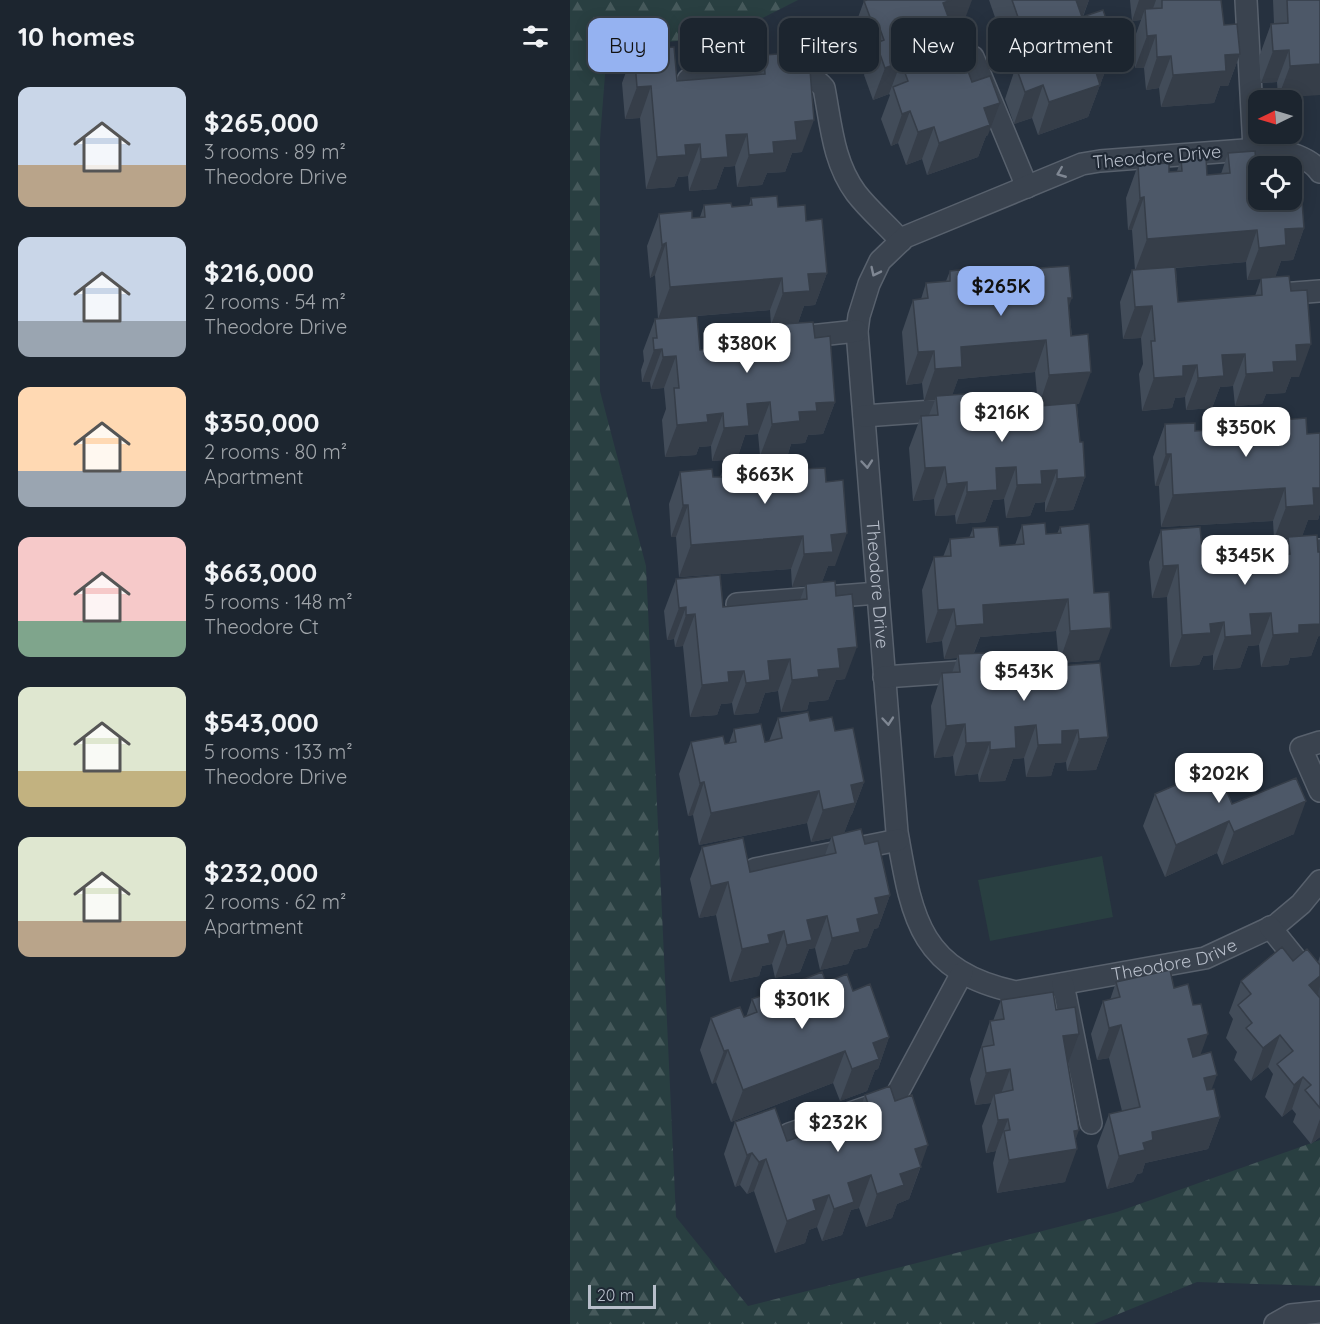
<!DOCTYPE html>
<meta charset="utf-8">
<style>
body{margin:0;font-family:Quicksand,sans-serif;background:#252d37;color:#f1f3f6;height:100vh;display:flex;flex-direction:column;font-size:22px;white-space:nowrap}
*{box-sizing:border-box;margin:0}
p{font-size:20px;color:#a0a5aa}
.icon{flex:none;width:33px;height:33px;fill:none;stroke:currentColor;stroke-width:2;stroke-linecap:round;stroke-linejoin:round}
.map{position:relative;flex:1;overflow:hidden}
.panel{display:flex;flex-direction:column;background:#1c252f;width:570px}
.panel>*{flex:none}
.hud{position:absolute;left:18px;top:18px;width:570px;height:54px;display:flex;gap:12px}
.needle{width:39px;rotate:265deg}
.controls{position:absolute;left:678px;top:90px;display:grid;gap:12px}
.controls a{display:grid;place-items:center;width:54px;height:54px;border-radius:12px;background:#1c252f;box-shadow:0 3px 15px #0003,0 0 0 2px #3a424b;font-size:30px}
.scale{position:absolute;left:18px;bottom:15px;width:68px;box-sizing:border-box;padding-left:6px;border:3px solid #b7beca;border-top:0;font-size:16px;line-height:21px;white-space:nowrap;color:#b7beca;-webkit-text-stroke:4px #1f2834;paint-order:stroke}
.price{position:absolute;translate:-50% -51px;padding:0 14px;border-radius:12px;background:#fff;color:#222;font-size:20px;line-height:39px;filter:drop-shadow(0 2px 3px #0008)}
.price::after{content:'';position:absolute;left:50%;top:36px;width:18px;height:14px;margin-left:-9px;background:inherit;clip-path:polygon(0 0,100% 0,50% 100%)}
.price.selected{background:#95b2f1;color:#111}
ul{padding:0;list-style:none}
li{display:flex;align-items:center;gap:18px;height:150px;padding:0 18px}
li span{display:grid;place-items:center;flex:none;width:168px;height:120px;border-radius:12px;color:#555}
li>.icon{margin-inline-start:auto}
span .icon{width:72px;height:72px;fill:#fffc;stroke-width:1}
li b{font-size:26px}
h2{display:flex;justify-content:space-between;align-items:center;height:72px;padding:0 18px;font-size:26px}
.pill{padding:0 21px;border-radius:12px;background:#1c252f;box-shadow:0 3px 15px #0003,0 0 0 2px #3a424b;font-size:21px;line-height:54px}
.pill.selected{background:#95b2f1;color:#111}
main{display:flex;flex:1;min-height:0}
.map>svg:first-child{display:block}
.green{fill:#293f41}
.forest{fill:url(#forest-firs)}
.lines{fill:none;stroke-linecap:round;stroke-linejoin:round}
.minor-casing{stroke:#58616d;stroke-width:24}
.minor{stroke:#3a434f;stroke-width:21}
.wall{fill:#424c59;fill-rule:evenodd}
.shaded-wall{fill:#363e49}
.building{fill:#4d5868;stroke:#363e49;stroke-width:1.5}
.oneway{stroke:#7f8793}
.labels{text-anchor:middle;stroke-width:4.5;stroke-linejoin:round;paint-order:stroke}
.street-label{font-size:18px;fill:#b7beca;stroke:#1f2834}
</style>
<main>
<section class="panel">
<h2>10 homes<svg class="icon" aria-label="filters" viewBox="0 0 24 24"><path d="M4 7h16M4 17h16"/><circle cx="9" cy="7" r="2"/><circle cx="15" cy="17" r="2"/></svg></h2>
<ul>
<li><span style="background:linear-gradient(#c9d6e8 65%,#b9a48a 0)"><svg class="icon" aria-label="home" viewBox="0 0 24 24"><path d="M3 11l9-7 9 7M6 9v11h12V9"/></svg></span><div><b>$265,000</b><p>3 rooms · 89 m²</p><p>Theodore Drive</p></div></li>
<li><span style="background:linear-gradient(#c9d6e8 70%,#9aa5b1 0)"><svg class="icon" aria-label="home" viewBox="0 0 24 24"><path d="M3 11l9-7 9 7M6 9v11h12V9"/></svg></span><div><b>$216,000</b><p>2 rooms · 54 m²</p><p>Theodore Drive</p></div></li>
<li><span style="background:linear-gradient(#ffd9b3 70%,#9aa5b1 0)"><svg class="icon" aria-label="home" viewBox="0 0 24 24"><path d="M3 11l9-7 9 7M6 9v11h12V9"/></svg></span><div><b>$350,000</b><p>2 rooms · 80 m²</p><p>Apartment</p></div></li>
<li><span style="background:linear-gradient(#f6c9c9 70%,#7fa58c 0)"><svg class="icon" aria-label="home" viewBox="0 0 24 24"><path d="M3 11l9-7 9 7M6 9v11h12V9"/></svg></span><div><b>$663,000</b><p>5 rooms · 148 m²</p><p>Theodore Ct</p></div></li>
<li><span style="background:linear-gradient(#dfe7d0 70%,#c2b280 0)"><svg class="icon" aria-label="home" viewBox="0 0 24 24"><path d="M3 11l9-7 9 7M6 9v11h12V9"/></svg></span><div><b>$543,000</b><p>5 rooms · 133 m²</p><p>Theodore Drive</p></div></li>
<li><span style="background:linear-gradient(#dfe7d0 70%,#b9a48a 0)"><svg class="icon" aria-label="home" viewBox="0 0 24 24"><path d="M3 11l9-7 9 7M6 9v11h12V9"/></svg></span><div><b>$232,000</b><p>2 rooms · 62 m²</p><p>Apartment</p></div></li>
</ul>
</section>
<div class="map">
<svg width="750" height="1324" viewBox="0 0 750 1324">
<defs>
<pattern id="forest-firs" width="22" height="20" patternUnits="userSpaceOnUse" patternTransform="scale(1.5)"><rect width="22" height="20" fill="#293f41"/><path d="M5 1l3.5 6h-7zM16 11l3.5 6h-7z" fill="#46595b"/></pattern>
</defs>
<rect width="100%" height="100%" fill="#26313f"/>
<path class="green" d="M532 856 543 917 420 941 408 880Z"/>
<path class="forest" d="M0 0H228L159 35 37 49 30 139V391L76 566 106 1217 178 1306 547 1212 750 1140V1286L627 1282 524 1324H0Z"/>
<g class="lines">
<defs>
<g id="minor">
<path d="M676 0 684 149"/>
<path d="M403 57 457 187"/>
<path d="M118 80 218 66C232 71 244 76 254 88 261 124 263 162 286 193 299 210 317 225 331 241"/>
<path id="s1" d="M750 172C741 158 717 152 701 148L530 161 512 164 335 237 310 261 299 284 289 316 287 331 327 832C342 918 349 971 446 992L635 958 706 925 731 904 750 881"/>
<path d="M711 294 750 291"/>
<path d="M147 346 287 331"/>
<path d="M294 416 433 406"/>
<path d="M650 554 750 550"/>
<path d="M167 604 308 593"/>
<path d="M314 677 459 667"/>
<path d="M750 742 731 748 750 791"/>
<path d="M185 869 328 840"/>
<path d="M700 927 750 989"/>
<path d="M493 984 521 1123"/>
<path d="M219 1134 321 1099 327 1094 392 973"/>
<path d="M705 1324 721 1315 750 1312"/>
</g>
</defs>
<use href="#minor" class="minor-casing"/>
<use href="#minor" class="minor"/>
</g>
<path class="wall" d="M419 0H519L513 17 536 52 539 61 518 117 468 135 462 118 444 124 435 99 444 72Z
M560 0H651L654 25 670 54 658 86H650L644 103 591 107 589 88 576 90 574 68H565L563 42 571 20 562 21Z
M703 0H750L708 98 707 82 691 83 689 57 701 24H704Z
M294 1 393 24 382 28 418 135 416 136 408 157 357 175 352 159 336 165 328 143 321 146 311 119 320 95 319 94 303 100 294 75 299 62 298 58 292 60 282 34Z
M64 50 107 81 187 75 194 55 224 71 232 152 222 153 215 172 197 173 192 185 167 187 165 166 154 167 146 189 119 191 118 176 108 177 104 187 76 189 70 118 55 119 52 83Z
M658 153 686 162 734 228 723 260 711 261 705 277 729 377H721L715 393 696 394 692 404 665 406 663 386 650 387 642 408 616 410 615 397 605 398 602 408 572 411 569 374 573 364 571 338 553 339 550 302 562 270H565L562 230H558L556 198 568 165 599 172 607 171 611 159 637 175 651 174ZM676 262 677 280 691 279 685 296 608 302 606 268Z
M181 198 208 207 236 221 257 273 245 305 234 306 228 323 201 325 200 310 127 316 130 350 207 343 214 324 245 338 265 402 253 434 238 435 235 443 221 444 218 454 190 456 188 434 175 435 167 459 142 461 141 446 129 447 126 455 95 457 92 420 96 409 94 388 81 389 80 382H72L71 370 74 361 73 351 85 319H88L85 275 80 278 77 246 89 214 122 218 130 217 134 205 162 207 179 205Z
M430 268 456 276 468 275 470 268 499 308 509 404H507L510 442 515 477 503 510 475 512V502L465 503 460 516 436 518 434 499 423 500 415 522 386 524 385 515 365 516 364 499 343 501 339 448 351 416 359 415 365 400 354 401 352 383 336 385 332 332 343 300 351 299 356 283 376 281 380 271 409 288 424 287ZM465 372 468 406 396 412 382 395 388 379Z
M686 411 712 420 737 434 750 433V513L748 520H738L732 536 748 637 741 656 720 658 718 665 691 667 689 645 678 646 670 668 643 670V655L633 656 629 665 600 667 597 597 582 598 579 562 591 530 633 560 712 554 718 538 704 539 703 521 591 527 589 486H585L583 457 595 424 625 431 633 430 638 417 664 434 678 433Z
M202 458 230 469 265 566H258L252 582 275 679 266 680 258 700 239 702 237 710 211 712 208 691 195 693 188 713 164 715 162 703 151 704 147 715 120 717 113 646 105 647 104 639 97 640 94 611 106 579 153 607 230 600 235 586 222 587 221 569 109 577 106 537H101L99 504 110 472 143 477H150L155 464 182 480 195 479Z
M452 525 476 534H487L490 527 529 660 489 663 486 631 410 637 404 653 418 671 538 737 526 770 497 771 496 762 485 763 481 776 456 777 454 758 443 759 435 781 409 782 408 774 385 776 383 756 364 758 361 706 372 673H382L387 658 374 659 372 641 356 643 352 590 364 557H373L380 539 399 538 403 528 430 546 445 545Z
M208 718 240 721 265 731 294 782 282 814 281 815 274 833 295 844 320 895 308 928 304 929 297 947 284 950 278 964 250 970 245 948 239 949 230 972 205 978 202 964 192 966 189 976 160 982 146 915 129 918 120 879 132 847 180 872 255 855 261 838 241 842 237 823 129 845 123 815 118 816 109 774 121 742 155 744 159 743 164 729 195 742 199 741Z
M614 771 662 804 724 834 652 865 647 853 595 877 573 826 585 794 609 784Z
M750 956V987L747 995 750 998V1137L741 1144 723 1122 726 1114 722 1109 712 1117 695 1097 703 1074 698 1067 681 1081 664 1060 667 1052 656 1038 663 1019 659 1013 671 981 723 961 748 962Z
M226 982H256L283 991 319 1037 308 1069 305 1070 297 1091 270 1101 263 1083 161 1122 146 1082 142 1084 130 1050 141 1018 176 1017 182 999 213 1010 216 1009Z
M546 982 604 988 630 1055 650 1117 638 1149 575 1163 572 1173 567 1174 563 1182 537 1189 527 1146 539 1114 552 1111 539 1058 527 1060 521 1034 533 1001 540 1000Z
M431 1000 486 1010 498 1064 505 1141 495 1182 427 1193 423 1163 426 1151 416 1153 412 1126 421 1103 405 1105 400 1079 420 1021H423Z
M295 1095 351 1166 339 1199 327 1204 322 1218 296 1227 289 1208 281 1210 272 1235 252 1241 247 1227 239 1230 235 1243 205 1253 184 1191 177 1194 170 1185 165 1187 154 1154 165 1122 217 1141 287 1117Z"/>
<path class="shaded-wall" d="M381 0H402L393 24 362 35 373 3Z
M504 0H519L510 23Z
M569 0H586L579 20 575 9 571 20 562 21Z
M309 26 298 58 292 60 304 28Z
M586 35 574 68H565L577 36Z
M542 36 532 63 539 61 518 117 468 135 479 102 532 40Z
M719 50 707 82 691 83 703 51Z
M670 54 658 86H650L644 103 591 107 603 75 655 55Z
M601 56 589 88 576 90 587 57Z
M331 62 319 94 303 100 315 68Z
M750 64V95L708 98 720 66Z
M473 85 462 118 444 124 455 92Z
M81 86 70 118 55 119 67 87Z
M430 103 418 135 416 136 408 157 357 175 369 143 414 108Z
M340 111 328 143 321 146 332 114Z
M244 120 232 152 222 153 215 172 197 173 192 185 167 187 179 155 203 142 225 122Z
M364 127 352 159 336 165 348 132Z
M177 134 165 166 154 167 146 189 119 191 131 159 156 135Z
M130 144 118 176 108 177 104 187 76 189 87 157 115 145Z
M574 197 562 230H558L570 198Z
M734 228 723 260 711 261 705 278 677 280 689 248 715 229Z
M687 230 676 262 565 271 577 239Z
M96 243 85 275 80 278 92 245Z
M257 273 245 305 234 306 228 323 201 325 213 293 238 274Z
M212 278 200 310 88 319 100 287Z
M498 298H502L490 330Z
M582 306 571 338 553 339 565 307Z
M476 340 465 372 388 379 381 399 366 396 365 400 354 401 365 369 391 347Z
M741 344 729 377H721L715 393 696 394 692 404 665 406 676 374 703 362 726 345Z
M92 349 80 382H72L84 350Z
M364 351 352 383 336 385 348 352Z
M675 354 663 386 650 387 642 408 616 410 628 378 652 355Z
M106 356 94 388 81 389 93 357Z
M627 365 615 397 605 398 602 408 572 411 584 378 613 366Z
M521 372 509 404 468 408 479 375Z
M200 402 188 434 175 435 167 459 142 461 154 428 177 404Z
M265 402 253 434 238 435 235 443 221 444 218 454 190 456 202 424 229 412 246 403Z
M153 413 141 446 129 447 126 455 95 457 107 425 137 415Z
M596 454H601L589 486H585Z
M375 467 364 499 343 501 355 468Z
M446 467 434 499 423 500 415 522 386 524 397 492 426 468Z
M487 470 475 502 465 503 460 516 436 518 447 485 471 471Z
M515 477 503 510 475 512 487 479Z
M397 482 385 515 365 516 377 484Z
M715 488 703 521 591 527 603 495Z
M743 488H750V513L748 520H738L732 537 704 539 716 507Z
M113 505H118L106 537H101Z
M277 533 265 566H258L251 585 236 584 235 586 222 587 234 554 261 535Z
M233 536 221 569 109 577 121 545Z
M608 565 597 597 582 598 593 566Z
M498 599 486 631 410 637 402 657 388 654 387 658 374 659 386 626 413 605Z
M116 607 104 639 97 640 109 608Z
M750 608V636L748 637 741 656 720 658 718 665 691 667 703 635 729 625Z
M384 609 372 641 356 643 368 610Z
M701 613 689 645 678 646 670 668 643 670 655 637 680 614Z
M125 614 113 646 105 647 116 615Z
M654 622 643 655 633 656 629 665 600 667 612 635 640 624Z
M541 628 529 660 489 663 500 631Z
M287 647 275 679 266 680 258 700 239 702 237 710 211 712 222 680 248 670 268 649Z
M220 659 208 691 195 693 188 713 164 715 176 683 198 661Z
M174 671 162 703 151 704 147 715 120 717 132 685 158 672Z
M395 724 383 756 364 758 376 726Z
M466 725 454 758 443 759 435 781 409 782 420 750 445 727Z
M508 730 496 762 485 763 481 776 456 777 468 745 492 731Z
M538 737 526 770 497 771 509 739Z
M420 742 408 774 385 776 396 743Z
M134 782 123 815 118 816 130 783Z
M294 782 282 814 281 815 273 836H262L261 838 241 842 253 810 281 785Z
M249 791 237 823 129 845 141 813Z
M736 801 724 834 652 865 664 832Z
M659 821 647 853 595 877 606 845Z
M158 882 146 915 129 918 141 886Z
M320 895 308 928 304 929 297 947 284 950 278 964 250 970 262 938 287 919 305 898Z
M257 916 245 948 239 949 230 972 205 978 217 945 237 920Z
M214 931 202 964 192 966 189 976 160 982 172 949 198 935Z
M750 976V987L744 1004 739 985Z
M551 1025 539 1058 527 1060 539 1028Z
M509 1034 497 1066 493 1036Z
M638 1034 626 1067 607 1071 618 1039Z
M710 1035 698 1067 681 1081 693 1048Z
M319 1037 308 1069 305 1070 297 1091 270 1101 282 1069 303 1043Z
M158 1050 146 1082 142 1084 154 1051Z
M275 1051 263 1083 161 1122 173 1090Z
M440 1069 428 1102 424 1094 421 1103 405 1105 416 1073Z
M647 1075 635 1107 634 1078Z
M733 1077 722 1109 712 1117 724 1085Z
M650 1117 638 1149 575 1163 572 1173 567 1174 563 1182 537 1189 549 1156 573 1143 582 1132Z
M438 1119 426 1151 416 1153 428 1120Z
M750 1119V1137L741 1144Z
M509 1130 502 1150 507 1149 495 1182 427 1193 439 1160 504 1131Z
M358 1145 339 1199 327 1204 322 1218 296 1227 307 1194 330 1174 345 1149Z
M182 1153 170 1185 165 1187 177 1155Z
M196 1159 184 1191 177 1194 189 1162Z
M301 1175 289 1208 281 1210 272 1235 252 1241 264 1209 278 1183Z
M259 1195 247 1227 239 1230 235 1243 205 1253 217 1221 243 1200Z"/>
<path class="building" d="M297 0H381L373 3 402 82 420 76 430 103 414 108 420 125 369 143 364 127 348 132 340 111 332 114 323 87 338 81 331 62 315 68 306 43 314 40 309 26 304 28 294 1Z
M442 0H506L512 17 533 10 542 36 532 40 539 61 524 66 530 85 479 102 473 85 455 92 446 67 463 60Z
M592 0H651L654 25 667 24 670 54 655 55 656 71 603 75 601 56 587 57 586 35 577 36 575 9 592 8Z
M717 0H750V64L720 66 719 50 703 51 701 24 718 23Z
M104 47 107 81 195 74 194 55 222 53 224 71 240 70 244 120 225 122 227 140 203 142 204 153 179 155 177 134 156 135 158 157 131 159 130 144 115 145 116 155 87 157 81 86 67 87 64 50Z
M685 151 686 162 710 160V166H688V200H722V175L730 174 734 228 715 229 716 245 689 248 687 230 577 239 574 197 570 198 568 165 599 163V172L612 171 611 159 636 157 637 175 660 173 658 153Z
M207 196 208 207 235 205 236 221 252 219 257 273 238 274 240 291 213 293 212 278 100 287 96 243 92 245 89 214 122 211V218L135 217 134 205 161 203 162 207 182 205 181 198Z
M499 266 502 298H498L501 336 518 334 521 372 479 375 476 340 391 347 392 367 365 369 364 351 348 352 343 300 358 298 356 283 380 281V271L407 268 409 288 432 286 430 268 455 267 456 276 471 275 470 268Z
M605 267 608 302 692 295 691 278 719 276 721 291 737 290 741 344 726 345 727 361 703 362 704 372 676 374 675 354 652 355 654 376 628 378 627 365 613 366V376L584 378 581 341H585L582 306 565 307 562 270Z
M127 316 130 350 215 342 214 324 243 322 245 338 260 336 265 402 246 403 247 411 229 412 230 421 202 424 200 402 177 404 179 426 154 428 153 413 137 415 138 422 107 425 104 388H109L106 356 93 357 92 349 84 350 83 338H87L85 319Z
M395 394 396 412 506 403 510 442H513L515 477 487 479V470L471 471 472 484 447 485 446 467 426 468 427 490 397 492V482L377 484 375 467 355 468 351 416 368 415 366 396Z
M711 409 712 420 736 418 737 434 750 433V488H743L744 505 716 507 715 488 603 495 601 454H596L595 424 625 423V431L639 430 638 417 663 416 664 434 688 433 686 411Z
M230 456V469L255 468 256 482 273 480 277 533 261 535 263 552 234 554 233 536 121 545 118 505H113L110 472 142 469 143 477H156L155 464 180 462 182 480 204 479 202 458Z
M475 523 476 534 491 533 490 527 519 524 524 593 539 592 541 628 500 631 498 599 413 605 414 624 386 626 384 609 368 610 364 557 381 556 380 539 404 537 403 528 428 527 430 546 454 544 452 525Z
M630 527 633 560 720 554 718 537 747 535 748 552H750V624L729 625V633L703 635 701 613 680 614 682 635 655 637 654 622 640 624 641 633 612 635 608 565 593 566 591 530Z
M150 575 153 607 237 599 236 584 265 581 266 596 282 594 287 647 268 649 270 668 248 670 249 677 222 680 220 659 198 661 200 680 176 683 174 671 158 672 159 682 132 685 125 614 116 615V607L109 608 106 579Z
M416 653 418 671 530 663 538 737 509 739 508 730 492 731V744L468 745 466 725 445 727 446 748 420 750V742L396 743 395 724 376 726 372 673 390 672 388 654Z
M238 712 240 721 262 717 265 731 283 728 294 782 281 785 285 803 253 810 249 791 141 813 134 782 130 783 121 742 153 736 155 744 166 742 164 729 191 724 195 742 212 738 208 718Z
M643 759 662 804 726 778 736 801 664 832 659 821 606 845 585 794 617 780 614 771Z
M291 829 295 844 308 841 320 895 305 898 309 914 287 919 290 932 262 938 257 916 237 920 242 940 217 945 214 931 198 935 200 943 172 949 158 882 141 886 132 847 173 838 180 872 266 853 262 836Z
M712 947 723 961 737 949 750 965V976L739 985 750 998V1108L735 1090 741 1085 733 1077 724 1085 707 1064 723 1051 710 1035 693 1048 676 1028 682 1023 668 1005 681 994 671 981Z
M600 970 604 988 618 984 623 1005 631 1004 638 1034 618 1039 623 1057 641 1052 647 1075 634 1078 637 1090 644 1089 650 1117 582 1132 583 1140 573 1143 575 1150 549 1156 539 1114 570 1107 551 1025 539 1028 533 1001 550 997 546 982Z
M252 972 256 982 277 974 283 991 300 984 319 1037 303 1043 309 1059 282 1069 275 1051 173 1090 158 1050 154 1051 141 1018 170 1007 174 1017 187 1012 182 999 205 991 213 1010 234 1003 226 982Z
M483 992 486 1010 505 1007 509 1034 493 1036 509 1130 504 1131 507 1149 439 1160 434 1131 440 1130 438 1119 428 1120 424 1094 443 1090 440 1069 416 1073 412 1047 424 1045 420 1021 434 1019 431 1000Z
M320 1086 325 1101 342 1095 358 1145 345 1149 351 1167 330 1174 334 1185 307 1194 301 1175 278 1183 284 1202 264 1209 259 1195 243 1200 246 1210 217 1221 196 1159 189 1162 182 1153 177 1155 165 1122 205 1108 217 1141 301 1112 295 1095Z"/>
<defs><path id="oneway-chevron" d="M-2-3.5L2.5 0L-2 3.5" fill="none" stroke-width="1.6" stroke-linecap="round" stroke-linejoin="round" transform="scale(1.5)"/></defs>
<g class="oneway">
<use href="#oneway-chevron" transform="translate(491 173) rotate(158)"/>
<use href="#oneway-chevron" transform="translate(305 272) rotate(116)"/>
<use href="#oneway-chevron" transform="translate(297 464) rotate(85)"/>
<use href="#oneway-chevron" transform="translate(318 721) rotate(85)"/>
</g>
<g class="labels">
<g class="street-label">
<text transform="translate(587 157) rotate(-5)" y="6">Theodore Drive</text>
<text dy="6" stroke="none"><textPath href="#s1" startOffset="800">Theodore Drive</textPath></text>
<text dy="6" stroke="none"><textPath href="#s1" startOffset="1428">Theodore Drive</textPath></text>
</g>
</g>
</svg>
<div class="controls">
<a><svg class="needle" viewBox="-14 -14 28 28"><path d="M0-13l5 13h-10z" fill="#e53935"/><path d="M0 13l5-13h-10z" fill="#a0a5aa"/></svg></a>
<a><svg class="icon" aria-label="locate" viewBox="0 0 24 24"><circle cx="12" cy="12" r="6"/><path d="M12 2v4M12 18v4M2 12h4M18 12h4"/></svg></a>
</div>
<div class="scale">20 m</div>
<b class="price selected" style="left:431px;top:317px">$265K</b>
<b class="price" style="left:177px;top:374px">$380K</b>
<b class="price" style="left:432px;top:443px">$216K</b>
<b class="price" style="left:676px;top:458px">$350K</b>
<b class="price" style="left:195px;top:505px">$663K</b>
<b class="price" style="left:675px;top:586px">$345K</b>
<b class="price" style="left:454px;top:702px">$543K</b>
<b class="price" style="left:649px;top:804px">$202K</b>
<b class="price" style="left:232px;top:1030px">$301K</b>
<b class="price" style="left:268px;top:1153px">$232K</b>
<div class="hud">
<a class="pill selected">Buy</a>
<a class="pill">Rent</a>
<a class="pill">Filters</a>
<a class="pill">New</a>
<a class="pill">Apartment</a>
</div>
</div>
</main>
